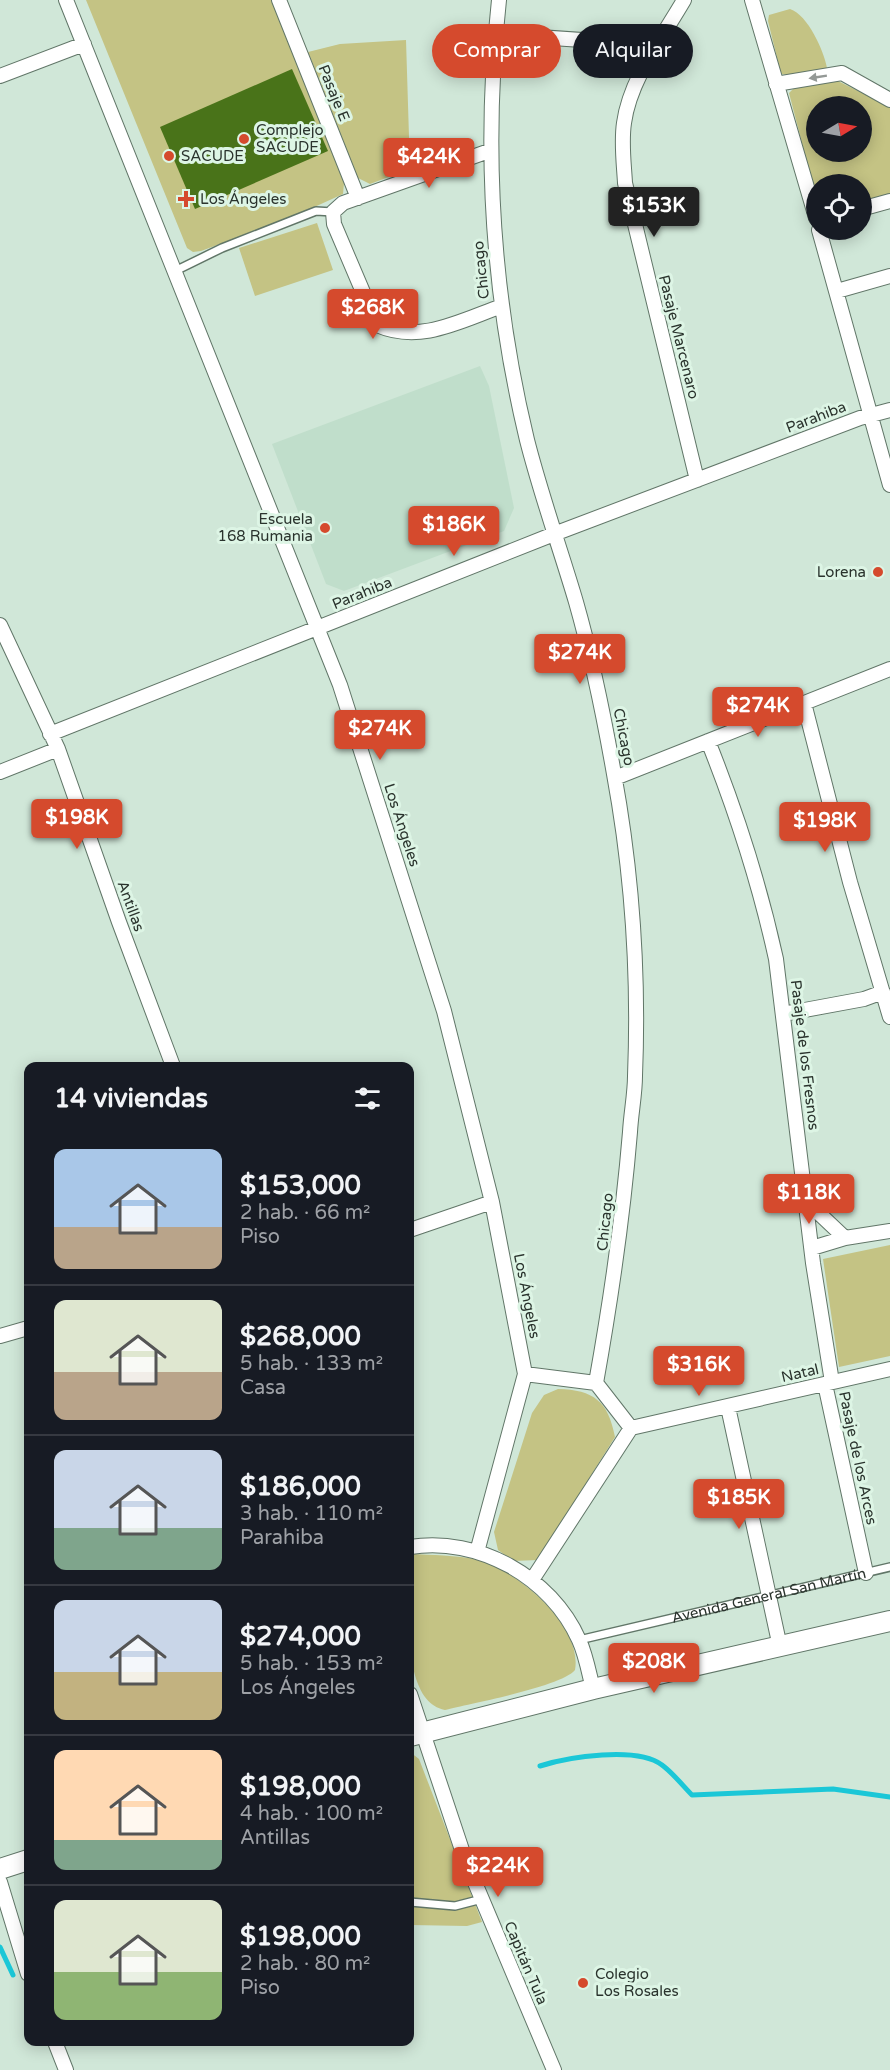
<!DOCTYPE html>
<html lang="es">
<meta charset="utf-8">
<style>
body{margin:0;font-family:"Varela Round",sans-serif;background:#242831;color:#f1f3f6;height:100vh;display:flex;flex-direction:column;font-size:22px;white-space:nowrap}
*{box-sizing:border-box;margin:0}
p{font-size:20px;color:#9ea1a6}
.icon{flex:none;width:33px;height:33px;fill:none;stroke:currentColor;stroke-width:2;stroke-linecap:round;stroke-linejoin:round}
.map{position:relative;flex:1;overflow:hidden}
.panel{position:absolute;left:24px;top:1062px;width:390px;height:984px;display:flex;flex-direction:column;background:#171b24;border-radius:12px;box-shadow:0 3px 15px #0003}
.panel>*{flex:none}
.hud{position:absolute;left:432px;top:24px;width:368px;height:54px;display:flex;gap:12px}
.needle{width:39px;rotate:80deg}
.buttons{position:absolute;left:806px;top:96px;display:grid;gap:12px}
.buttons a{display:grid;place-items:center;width:66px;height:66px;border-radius:50%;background:#171b24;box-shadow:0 3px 15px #0003;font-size:30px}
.price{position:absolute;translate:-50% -51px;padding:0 14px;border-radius:6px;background:#d54a2d;color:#fff;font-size:20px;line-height:39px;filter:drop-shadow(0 2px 3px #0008)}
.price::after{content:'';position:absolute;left:50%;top:36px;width:18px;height:14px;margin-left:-9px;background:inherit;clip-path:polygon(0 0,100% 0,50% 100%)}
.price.active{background:#222;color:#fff}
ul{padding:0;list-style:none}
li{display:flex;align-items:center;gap:18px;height:150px;padding:0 30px}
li+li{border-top:2px solid #363941}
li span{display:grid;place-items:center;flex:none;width:168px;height:120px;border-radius:12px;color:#555}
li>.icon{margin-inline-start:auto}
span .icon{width:72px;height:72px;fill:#fffc;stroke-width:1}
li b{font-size:26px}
h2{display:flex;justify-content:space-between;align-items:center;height:72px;padding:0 30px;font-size:26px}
.pill{padding:0 21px;border-radius:27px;background:#171b24;box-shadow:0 3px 15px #0003;font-size:21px;line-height:54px}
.pill.active{background:#d54a2d;color:#fff}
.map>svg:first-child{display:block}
.built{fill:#c0decb}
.green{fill:#c4c384;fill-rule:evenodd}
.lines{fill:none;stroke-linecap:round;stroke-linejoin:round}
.stream{stroke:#1bc7d7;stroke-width:5}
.building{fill:#497319}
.service-casing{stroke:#617668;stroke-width:10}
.minor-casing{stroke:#617668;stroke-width:16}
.secondary-casing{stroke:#617668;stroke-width:22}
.service{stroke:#fff;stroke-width:7}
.minor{stroke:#fff;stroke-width:14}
.secondary{stroke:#fff;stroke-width:20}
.oneway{fill:#949996}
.poi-dot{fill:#d54a2d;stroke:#ddf5e5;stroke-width:2}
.labels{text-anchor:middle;stroke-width:6;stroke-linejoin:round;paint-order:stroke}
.street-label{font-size:15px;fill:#2a332d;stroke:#ddf5e5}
.poi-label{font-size:15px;fill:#2a332d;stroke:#ddf5e5;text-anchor:start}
</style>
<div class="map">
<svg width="890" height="2070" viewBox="0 0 890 2070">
<rect width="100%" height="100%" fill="#d0e7d8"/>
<path class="built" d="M480 366 489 386 514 508 504 531 344 591 326 584 272 444Z"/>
<path class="green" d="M86 0H272L344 183 343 194 288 219 201 251 193 252 187 248Z
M790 9C808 15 824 51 827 68L792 76 782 74 780 70 768 21 769 15Z
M406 40 410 169 370 184 358 178 308 52 340 44Z
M836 80 890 107V195L861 202V184H816V197L789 93 795 87ZM816 106H861V152H816Z
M317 223 333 270 255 296 239 248Z
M890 1245V1356L839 1367 823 1259Z
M558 1389C594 1390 608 1401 615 1437L538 1560 513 1561 498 1550 494 1532 532 1413 544 1395Z
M410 1554C432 1555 456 1555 478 1560 517 1570 583 1626 575 1670 561 1687 471 1703 445 1710 397 1701 410 1590 410 1554Z
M410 1752 419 1759 482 1922 467 1926 410 1925Z"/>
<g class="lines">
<path class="stream" d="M540 1766C568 1757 637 1746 662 1765 673 1773 683 1786 692 1795L833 1789 890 1797
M0 1947 13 1975"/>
</g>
<path class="building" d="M292 69 328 151 195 209 160 127Z"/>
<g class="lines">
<defs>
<g id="service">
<path d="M175 271 222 248 316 211 333 212"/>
<path id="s1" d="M579 1640 890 1567"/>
<path d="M410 1902 455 1906 482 1899"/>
</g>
<path id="minor" d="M66 0 340 685 444 1011 492 1202 525 1374 477 1552
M279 0 358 198
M499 0C483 148 492 295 527 440 541 495 560 548 576 602 592 658 604 717 614 774 632 872 639 976 635 1076 635 1094 631 1113 630 1132 623 1217 611 1299 596 1383
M684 0C662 38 630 79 624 123 621 143 624 164 625 183L697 480
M752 0 816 218
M495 34 655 45
M0 76 84 44
M776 84 842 73 890 100
M489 151 343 203 333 212 334 224 377 325C420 344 460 321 502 306
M861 209 890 201
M819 230 890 485
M837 291 890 276
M0 625 58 749 119 922 173 1066
M804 703 850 882 890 1017
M50 734 554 534 860 418 890 410
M708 741C736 811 760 886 776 959L813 1263 832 1382
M0 772 58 749
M615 778 890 669
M783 1014 864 999 883 992
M807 1202 845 1238 812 1248
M410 1230 492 1202
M845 1238 890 1231
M0 1336 28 1328
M525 1374 596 1383 631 1428 890 1369
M825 1384 866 1573
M728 1407 780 1647
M410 1547C478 1536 551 1577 579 1640 586 1655 589 1673 593 1689
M532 1580 631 1428
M410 1694 465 1859 554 2070
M0 1882 28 1974
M55 2042 66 2070"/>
<path id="secondary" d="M410 1736 593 1689 890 1621
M0 1869 28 1860"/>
</defs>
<use href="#service" class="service-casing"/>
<use href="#minor" class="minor-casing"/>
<use href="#secondary" class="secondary-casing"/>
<use href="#service" class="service"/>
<use href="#minor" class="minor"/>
<use href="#secondary" class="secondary"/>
</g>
<defs><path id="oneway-solid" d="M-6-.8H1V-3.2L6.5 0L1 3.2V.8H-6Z" transform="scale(1.5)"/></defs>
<use class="oneway" href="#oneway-solid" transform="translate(818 77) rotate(171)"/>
<g class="poi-dot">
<circle cx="244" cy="139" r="6"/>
<circle cx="169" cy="156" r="6"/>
<path d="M183 190h6v6h6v6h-6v6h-6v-6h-6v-6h6z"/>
<circle cx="325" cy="528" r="6"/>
<circle cx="878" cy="572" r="6"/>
<circle cx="583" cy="1983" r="6"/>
</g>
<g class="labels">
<g class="street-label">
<text transform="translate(334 93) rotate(68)" y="5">Pasaje E</text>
<text transform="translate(481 270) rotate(-96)" y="5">Chicago</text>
<text transform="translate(679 337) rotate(76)" y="5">Pasaje Marcenaro</text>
<text transform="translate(816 417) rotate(-21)" y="5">Parahiba</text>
<text transform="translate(362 593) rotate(-22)" y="5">Parahiba</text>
<text transform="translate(624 737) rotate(79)" y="5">Chicago</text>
<text transform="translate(402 825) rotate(72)" y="5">Los Ángeles</text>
<text transform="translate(131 906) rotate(70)" y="5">Antillas</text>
<text transform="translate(805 1055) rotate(83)" y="5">Pasaje de los Fresnos</text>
<text transform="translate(605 1222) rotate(-84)" y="5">Chicago</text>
<text transform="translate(527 1296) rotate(79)" y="5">Los Ángeles</text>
<text transform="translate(800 1373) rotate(-13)" y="5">Natal</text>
<text transform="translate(858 1458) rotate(78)" y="5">Pasaje de los Arces</text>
<text dy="5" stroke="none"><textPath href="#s1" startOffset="195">Avenida General San Martín</textPath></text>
<text transform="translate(526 1963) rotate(67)" y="5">Capitán Tula</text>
</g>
<g class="poi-label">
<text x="256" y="135">Complejo<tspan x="256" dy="17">SACUDE</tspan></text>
<text x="181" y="161">SACUDE</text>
<text x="200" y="204">Los Ángeles</text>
<text x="313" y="524" text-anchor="end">Escuela<tspan x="313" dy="17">168 Rumania</tspan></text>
<text x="866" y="577" text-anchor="end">Lorena</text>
<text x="595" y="1979">Colegio<tspan x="595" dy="17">Los Rosales</tspan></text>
</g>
</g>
</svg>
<div class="buttons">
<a><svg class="needle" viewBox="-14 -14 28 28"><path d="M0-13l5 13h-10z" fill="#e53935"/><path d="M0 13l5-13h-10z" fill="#9ea1a6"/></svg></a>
<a><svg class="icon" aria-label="locate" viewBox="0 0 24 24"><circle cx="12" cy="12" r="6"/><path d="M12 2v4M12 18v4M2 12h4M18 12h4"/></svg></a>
</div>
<b class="price" style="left:429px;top:189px">$424K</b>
<b class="price active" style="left:654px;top:238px">$153K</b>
<b class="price" style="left:373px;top:340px">$268K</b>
<b class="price" style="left:454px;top:557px">$186K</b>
<b class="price" style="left:580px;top:685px">$274K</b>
<b class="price" style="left:758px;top:738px">$274K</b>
<b class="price" style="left:380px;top:761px">$274K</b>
<b class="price" style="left:77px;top:850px">$198K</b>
<b class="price" style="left:825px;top:853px">$198K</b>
<b class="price" style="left:809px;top:1225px">$118K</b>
<b class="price" style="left:699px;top:1397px">$316K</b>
<b class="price" style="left:739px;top:1530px">$185K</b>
<b class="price" style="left:654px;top:1694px">$208K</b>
<b class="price" style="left:498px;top:1898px">$224K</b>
<div class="hud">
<a class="pill active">Comprar</a>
<a class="pill">Alquilar</a>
</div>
<section class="panel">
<h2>14 viviendas<svg class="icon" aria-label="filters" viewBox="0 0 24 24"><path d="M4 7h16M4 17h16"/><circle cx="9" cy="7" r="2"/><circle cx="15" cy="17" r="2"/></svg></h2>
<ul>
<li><span style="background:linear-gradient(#a9c7e8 65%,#b9a48a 0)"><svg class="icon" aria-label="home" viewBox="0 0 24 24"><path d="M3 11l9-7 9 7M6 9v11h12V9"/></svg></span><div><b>$153,000</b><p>2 hab. · 66 m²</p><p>Piso</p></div></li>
<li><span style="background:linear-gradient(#dfe7d0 60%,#b9a48a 0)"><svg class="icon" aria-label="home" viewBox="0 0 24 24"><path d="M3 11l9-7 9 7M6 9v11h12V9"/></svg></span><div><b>$268,000</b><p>5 hab. · 133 m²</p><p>Casa</p></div></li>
<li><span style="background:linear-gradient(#c9d6e8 65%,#7fa58c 0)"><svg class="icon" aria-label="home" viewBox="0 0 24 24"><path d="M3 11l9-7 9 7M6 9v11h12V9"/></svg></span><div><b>$186,000</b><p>3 hab. · 110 m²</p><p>Parahiba</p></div></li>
<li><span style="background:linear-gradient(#c9d6e8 60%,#c2b280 0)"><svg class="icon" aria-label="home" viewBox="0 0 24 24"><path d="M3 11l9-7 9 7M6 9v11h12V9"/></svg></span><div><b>$274,000</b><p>5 hab. · 153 m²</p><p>Los Ángeles</p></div></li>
<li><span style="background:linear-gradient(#ffd9b3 75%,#7fa58c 0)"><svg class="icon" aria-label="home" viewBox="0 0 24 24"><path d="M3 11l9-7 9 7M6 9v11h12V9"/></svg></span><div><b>$198,000</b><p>4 hab. · 100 m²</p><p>Antillas</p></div></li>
<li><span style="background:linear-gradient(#dfe7d0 60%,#8fb573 0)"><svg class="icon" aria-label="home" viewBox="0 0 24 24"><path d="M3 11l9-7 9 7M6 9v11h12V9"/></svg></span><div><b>$198,000</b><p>2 hab. · 80 m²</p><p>Piso</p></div></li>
</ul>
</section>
</div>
